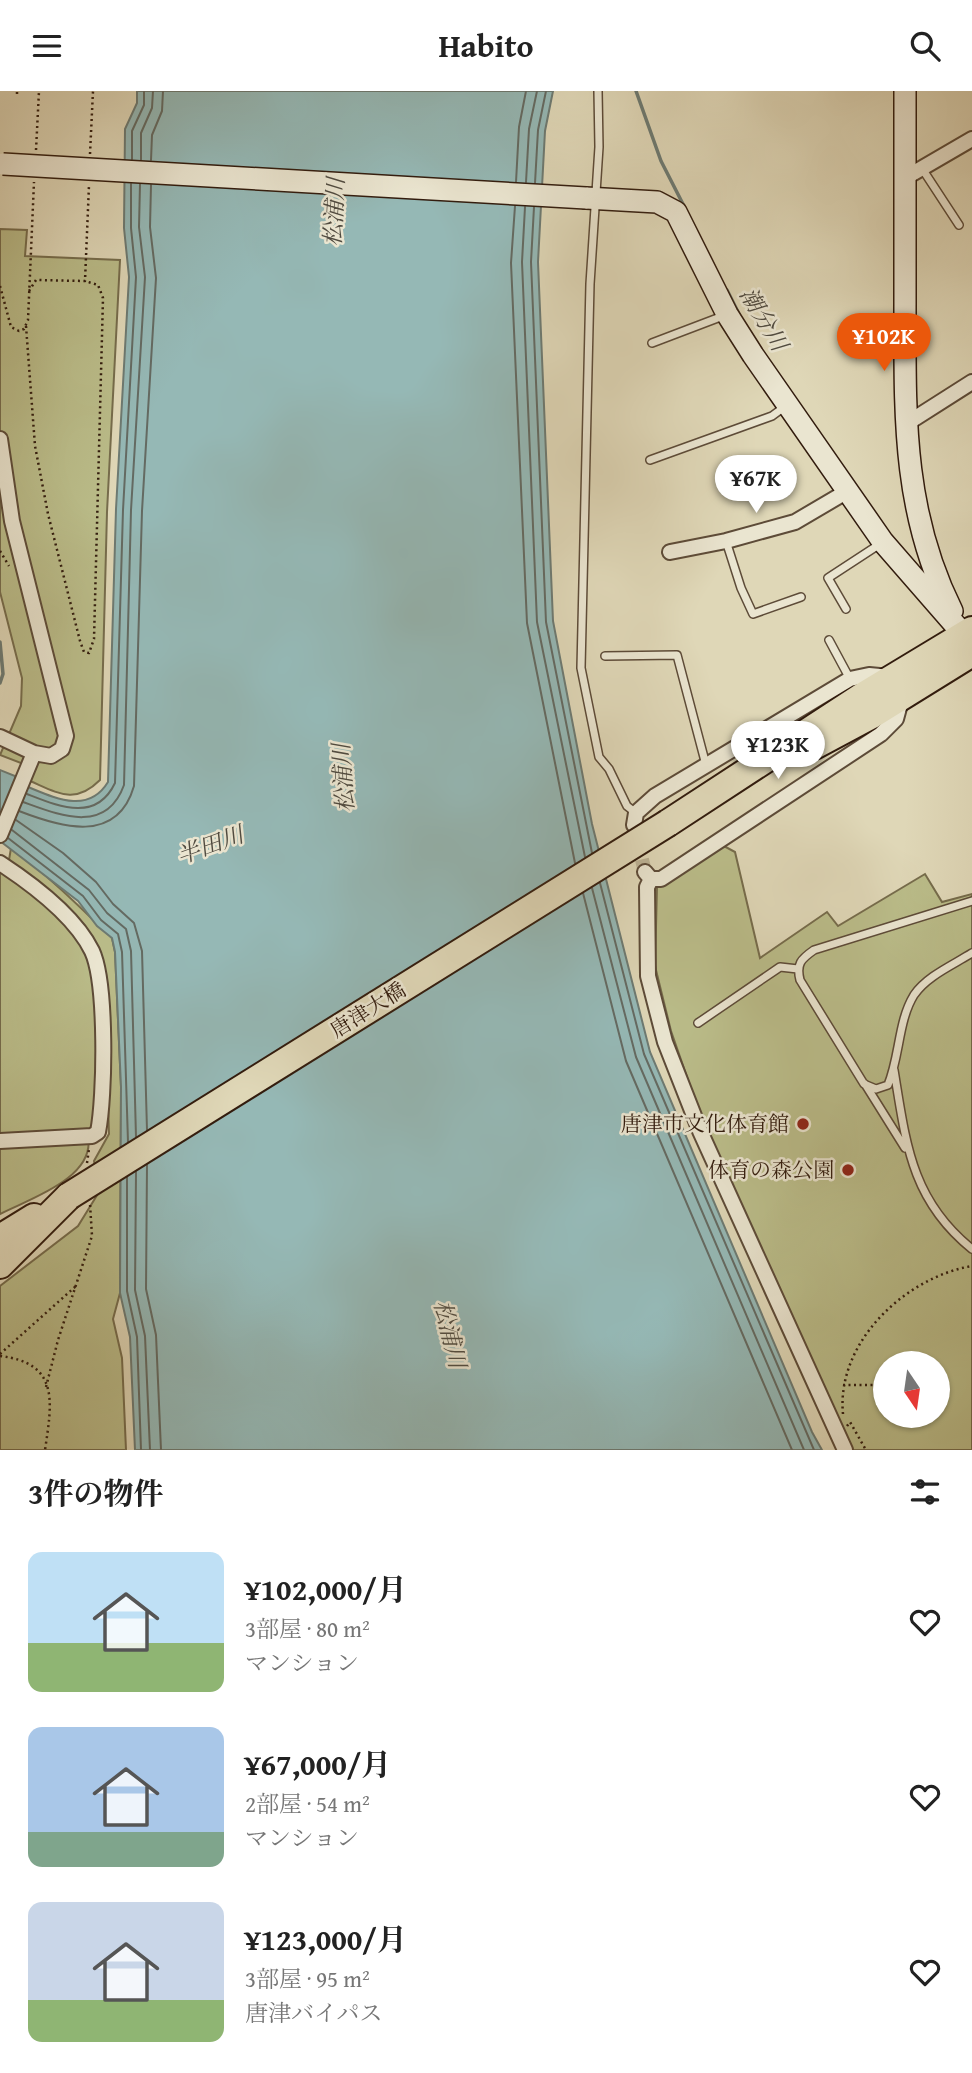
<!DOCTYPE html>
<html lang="ja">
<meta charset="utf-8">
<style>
body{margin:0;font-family:"Gentium Book Plus","Noto Serif JP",serif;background:#f6f6f6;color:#222;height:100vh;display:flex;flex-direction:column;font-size:26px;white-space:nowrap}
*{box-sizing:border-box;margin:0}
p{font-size:23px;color:#767676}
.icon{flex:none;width:38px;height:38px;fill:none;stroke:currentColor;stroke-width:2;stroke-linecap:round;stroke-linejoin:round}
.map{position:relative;height:1359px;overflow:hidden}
.drawer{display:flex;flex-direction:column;background:#fff;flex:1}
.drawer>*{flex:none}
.needle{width:46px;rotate:167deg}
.buttons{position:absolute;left:873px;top:1260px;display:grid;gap:14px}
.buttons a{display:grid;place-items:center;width:77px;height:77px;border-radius:50%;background:#fff;box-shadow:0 2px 5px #0004;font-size:35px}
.price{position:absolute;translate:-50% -60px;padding:0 16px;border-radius:24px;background:#fff;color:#222;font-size:23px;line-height:46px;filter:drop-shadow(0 2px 4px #0008)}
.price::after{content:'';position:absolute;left:50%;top:42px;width:21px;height:16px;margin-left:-10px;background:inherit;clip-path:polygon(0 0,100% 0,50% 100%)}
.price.on{background:#ea580c;color:#fff}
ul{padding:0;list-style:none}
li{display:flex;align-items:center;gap:21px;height:175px;padding:0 28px}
li span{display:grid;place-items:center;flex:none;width:196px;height:140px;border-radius:14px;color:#555}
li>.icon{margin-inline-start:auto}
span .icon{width:84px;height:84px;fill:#fffc;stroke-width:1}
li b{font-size:30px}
h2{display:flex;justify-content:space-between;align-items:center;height:84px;padding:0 28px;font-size:30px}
header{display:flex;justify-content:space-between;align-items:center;height:91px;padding:0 28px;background:#fff;font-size:32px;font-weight:600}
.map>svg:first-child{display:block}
.green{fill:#babc89;stroke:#766c4c;stroke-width:2;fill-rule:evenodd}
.water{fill:#95b8b5;stroke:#6d7a72;stroke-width:2}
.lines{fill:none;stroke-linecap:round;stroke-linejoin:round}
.shore{stroke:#646a62;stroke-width:2}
.stream{stroke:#6d7a72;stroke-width:3.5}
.street-tunnel{stroke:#bcb295;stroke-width:14;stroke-dasharray:14 7;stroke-linecap:butt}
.lane-casing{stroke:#5d4b38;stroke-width:10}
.street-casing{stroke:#5d4b38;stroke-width:18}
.secondary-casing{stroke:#321c0e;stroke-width:24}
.highway-casing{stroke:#321c0e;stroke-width:30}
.path{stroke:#321c0e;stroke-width:2.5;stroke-dasharray:2 3.5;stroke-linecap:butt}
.lane{stroke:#eae5d0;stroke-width:7}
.street{stroke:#eae5d0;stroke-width:14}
.secondary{stroke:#eae5d0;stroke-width:21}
.highway{stroke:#dfd7b7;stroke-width:26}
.secondary-bridge-casing{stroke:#321c0e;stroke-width:24;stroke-linecap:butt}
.highway-bridge-casing{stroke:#321c0e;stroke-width:30;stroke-linecap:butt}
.secondary-bridge{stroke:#eae5d0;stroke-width:21}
.highway-bridge{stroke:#dfd7b7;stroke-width:26}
.poi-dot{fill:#8f2418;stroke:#eae5d0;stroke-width:2.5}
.labels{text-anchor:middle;stroke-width:5;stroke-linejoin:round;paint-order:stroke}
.street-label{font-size:21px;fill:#321c0e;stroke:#eae5d0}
.poi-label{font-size:21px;fill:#321c0e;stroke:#eae5d0;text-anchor:end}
.water-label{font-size:23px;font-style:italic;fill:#504b40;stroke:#eae5d0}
</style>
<header><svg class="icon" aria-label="menu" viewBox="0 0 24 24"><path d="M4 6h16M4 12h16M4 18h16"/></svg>Habito<svg class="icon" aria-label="search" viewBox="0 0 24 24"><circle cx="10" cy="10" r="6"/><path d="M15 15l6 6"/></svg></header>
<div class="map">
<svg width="972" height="1359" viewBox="0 0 972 1359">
<rect width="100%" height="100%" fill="#dfd7b7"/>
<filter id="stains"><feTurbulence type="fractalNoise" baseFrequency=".00286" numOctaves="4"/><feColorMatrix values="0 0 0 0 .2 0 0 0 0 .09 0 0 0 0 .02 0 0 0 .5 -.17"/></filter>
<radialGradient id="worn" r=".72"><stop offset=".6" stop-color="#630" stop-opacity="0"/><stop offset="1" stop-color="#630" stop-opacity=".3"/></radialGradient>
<path class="green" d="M0 138 27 139 25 165 120 169 107 421 100 689C75 714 58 702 30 690L34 677 0 664 21 615 22 587 0 501Z
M722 754 735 761 760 867 827 821 838 835 925 783 942 811 972 803V1359H849L755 1152 694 1006 671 940 655 875 657 796ZM886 1272H938V1325H886Z
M11 757C49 785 79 815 112 847L115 861 121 996 120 1202 113 1228 122 1267 126 1359H0V1195L78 1135 99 1101 94 1070 109 1043 104 894 65 821 9 769Z
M0 777C31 802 68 826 89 862 107 894 97 998 96 1039L88 1045C96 1087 29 1108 0 1123Z"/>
<path class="water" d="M137 0H553L545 40 538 171 553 530 592 733 650 961 812 1341 822 1359H135L130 1246 120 1202 121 996 115 861 112 847 97 835 78 810 0 750V679L15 685 18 692C48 703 86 727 108 691L116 418 129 186 124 137 125 38 137 12Z"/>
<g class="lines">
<path class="shore" d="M132 68V40L144 14V0
M141 69V42L152 17 153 0
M151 69 152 44 162 20 163 0
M516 91 519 36 526 0
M526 91 529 38 537 0
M535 92 538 39 546 0
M515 115 511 172 527 532 575 772
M525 116 522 171 537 531 585 766
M534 116 531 171 546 531 592 762
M27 703C58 715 96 732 115 692L123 419 136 186 131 137V93
M23 711C59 724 106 744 124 694L131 419 145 186 139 136 140 93
M19 720C60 736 117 754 134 695L142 420 156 187 150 136 151 94
M16 729 63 762 96 791 113 813 134 832 142 860 147 1039
M12 739 89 799 107 822 126 838 131 860 136 1046
M8 747 83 805 101 829 118 843 122 861 128 1051
M600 792 644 963 814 1359
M592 797 636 966 804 1359
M583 802 626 970 792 1359
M147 1074 146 1198 156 1244 161 1359
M136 1081 135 1199 145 1245 150 1359
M127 1086V1200L137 1246 141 1359"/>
<path class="stream" d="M636 0 661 70 685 117
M727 199 739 223
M0 551 3 583 0 592"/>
<path class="street-tunnel" d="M637 748 645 781"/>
<defs>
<path id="lane" d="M598 0 599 56 590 193 581 577 599 666 609 678 627 715 636 722
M923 79 959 134
M652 252 723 225
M650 369 772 325 787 314
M726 450 741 497 753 523 801 506
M846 518 828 487 880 453
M829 549 850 588
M605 565 677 564 706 674
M972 810 814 859C801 868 796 873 800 889L864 993 876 998 888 994C900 965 898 930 914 904 927 885 953 874 972 862
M698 932 780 876 798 878
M894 979C906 1052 911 1109 972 1158
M865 993 905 1057"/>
<path id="street" d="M905 87 972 48
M906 333 972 291
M0 348 12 430 66 645 62 658 51 665 34 662 0 646
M670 461 726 450 795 431 846 401
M634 734 636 722 655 705 850 588 869 584 890 586
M0 744 34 662
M0 772C32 793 75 825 92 860 107 892 105 1006 98 1041L92 1045 0 1050
M645 781 651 788H661L881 643 896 628 902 606
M651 788 647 796 648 885 665 951 700 1040 845 1359"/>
<path id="secondary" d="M905 0C905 71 905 142 905 213 905 323 902 420 952 520
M586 107 657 111 676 121 727 223 753 264 883 451 964 544"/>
<path id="highway" d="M814 655 872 624 972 562
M668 732 861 606 972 539
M0 1147 34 1126
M0 1174 69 1105"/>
</defs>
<use href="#lane" class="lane-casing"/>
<use href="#street" class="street-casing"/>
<use href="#secondary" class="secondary-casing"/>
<use href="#highway" class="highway-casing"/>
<path class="path" d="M17 3V0
M36 59 39 0
M90 63 93 0
M0 195 11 236 19 240 24 238 28 229 34 91
M29 200 36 189 85 190 89 94
M26 235 35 355 48 423 80 550 84 561 89 562 94 548 103 207 98 194 85 190
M0 460 9 475
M87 1072 89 1058
M0 1263 76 1195
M0 1265C60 1272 52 1311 45 1359
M843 1294H878
M46 1296 58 1249 92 1145 90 1113
M843 1323C836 1251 906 1186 972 1175
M847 1335 850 1331 866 1359"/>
<use href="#lane" class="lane"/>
<use href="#street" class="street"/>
<use href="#secondary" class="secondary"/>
<use href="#highway" class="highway"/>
<defs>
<path id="secondary-bridge" d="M3 73 586 107"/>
<path id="highway-bridge" d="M69 1105 668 732"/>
</defs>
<use href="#secondary-bridge" class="secondary-bridge-casing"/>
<use href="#highway-bridge" class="highway-bridge-casing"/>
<use href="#secondary-bridge" class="secondary-bridge"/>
<use href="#highway-bridge" class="highway-bridge"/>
</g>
<g class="poi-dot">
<circle cx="803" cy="1033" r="7"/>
<circle cx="848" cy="1079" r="7"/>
</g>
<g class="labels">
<g class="street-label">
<text transform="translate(368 919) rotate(-32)" y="7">唐津大橋</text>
</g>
<g class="poi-label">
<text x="789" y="1040">唐津市文化体育館</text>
<text x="834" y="1086">体育の森公園</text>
</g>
<g class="water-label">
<text transform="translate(334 121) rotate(-87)" y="8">松浦川</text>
<text transform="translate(764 228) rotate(59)" y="8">潮分川</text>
<text transform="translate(343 687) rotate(-94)" y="8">松浦川</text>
<text transform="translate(210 754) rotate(-20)" y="8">半田川</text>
<text transform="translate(450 1243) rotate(76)" y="8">松浦川</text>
</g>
</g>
<rect width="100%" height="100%" filter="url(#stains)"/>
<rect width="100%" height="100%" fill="url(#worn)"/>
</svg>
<div class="buttons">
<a><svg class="needle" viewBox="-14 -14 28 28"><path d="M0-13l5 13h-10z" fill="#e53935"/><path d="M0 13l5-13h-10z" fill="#767676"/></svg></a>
</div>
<b class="price on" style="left:884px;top:282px">¥102K</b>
<b class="price" style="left:756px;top:424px">¥67K</b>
<b class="price" style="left:778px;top:690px">¥123K</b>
</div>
<section class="drawer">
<h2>3件の物件<svg class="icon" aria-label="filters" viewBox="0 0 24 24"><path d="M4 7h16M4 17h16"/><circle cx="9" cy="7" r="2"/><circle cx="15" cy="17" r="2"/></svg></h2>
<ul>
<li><span style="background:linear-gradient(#bfe0f5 65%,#8fb573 0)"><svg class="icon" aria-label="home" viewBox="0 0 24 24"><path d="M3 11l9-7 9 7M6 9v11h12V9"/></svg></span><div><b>¥102,000/月</b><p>3部屋 · 80 m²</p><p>マンション</p></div><svg class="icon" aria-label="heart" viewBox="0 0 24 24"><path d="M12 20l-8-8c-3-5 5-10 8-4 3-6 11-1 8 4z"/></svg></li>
<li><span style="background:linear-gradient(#a9c7e8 75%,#7fa58c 0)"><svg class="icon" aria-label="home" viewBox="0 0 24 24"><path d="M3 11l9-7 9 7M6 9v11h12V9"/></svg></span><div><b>¥67,000/月</b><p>2部屋 · 54 m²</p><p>マンション</p></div><svg class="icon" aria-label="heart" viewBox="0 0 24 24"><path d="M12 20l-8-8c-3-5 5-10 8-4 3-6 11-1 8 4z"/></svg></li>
<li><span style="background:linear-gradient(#c9d6e8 70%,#8fb573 0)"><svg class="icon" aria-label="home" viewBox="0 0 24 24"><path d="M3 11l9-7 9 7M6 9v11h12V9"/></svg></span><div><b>¥123,000/月</b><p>3部屋 · 95 m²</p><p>唐津バイパス</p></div><svg class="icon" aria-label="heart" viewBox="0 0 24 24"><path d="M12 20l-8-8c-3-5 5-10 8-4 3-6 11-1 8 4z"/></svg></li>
</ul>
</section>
